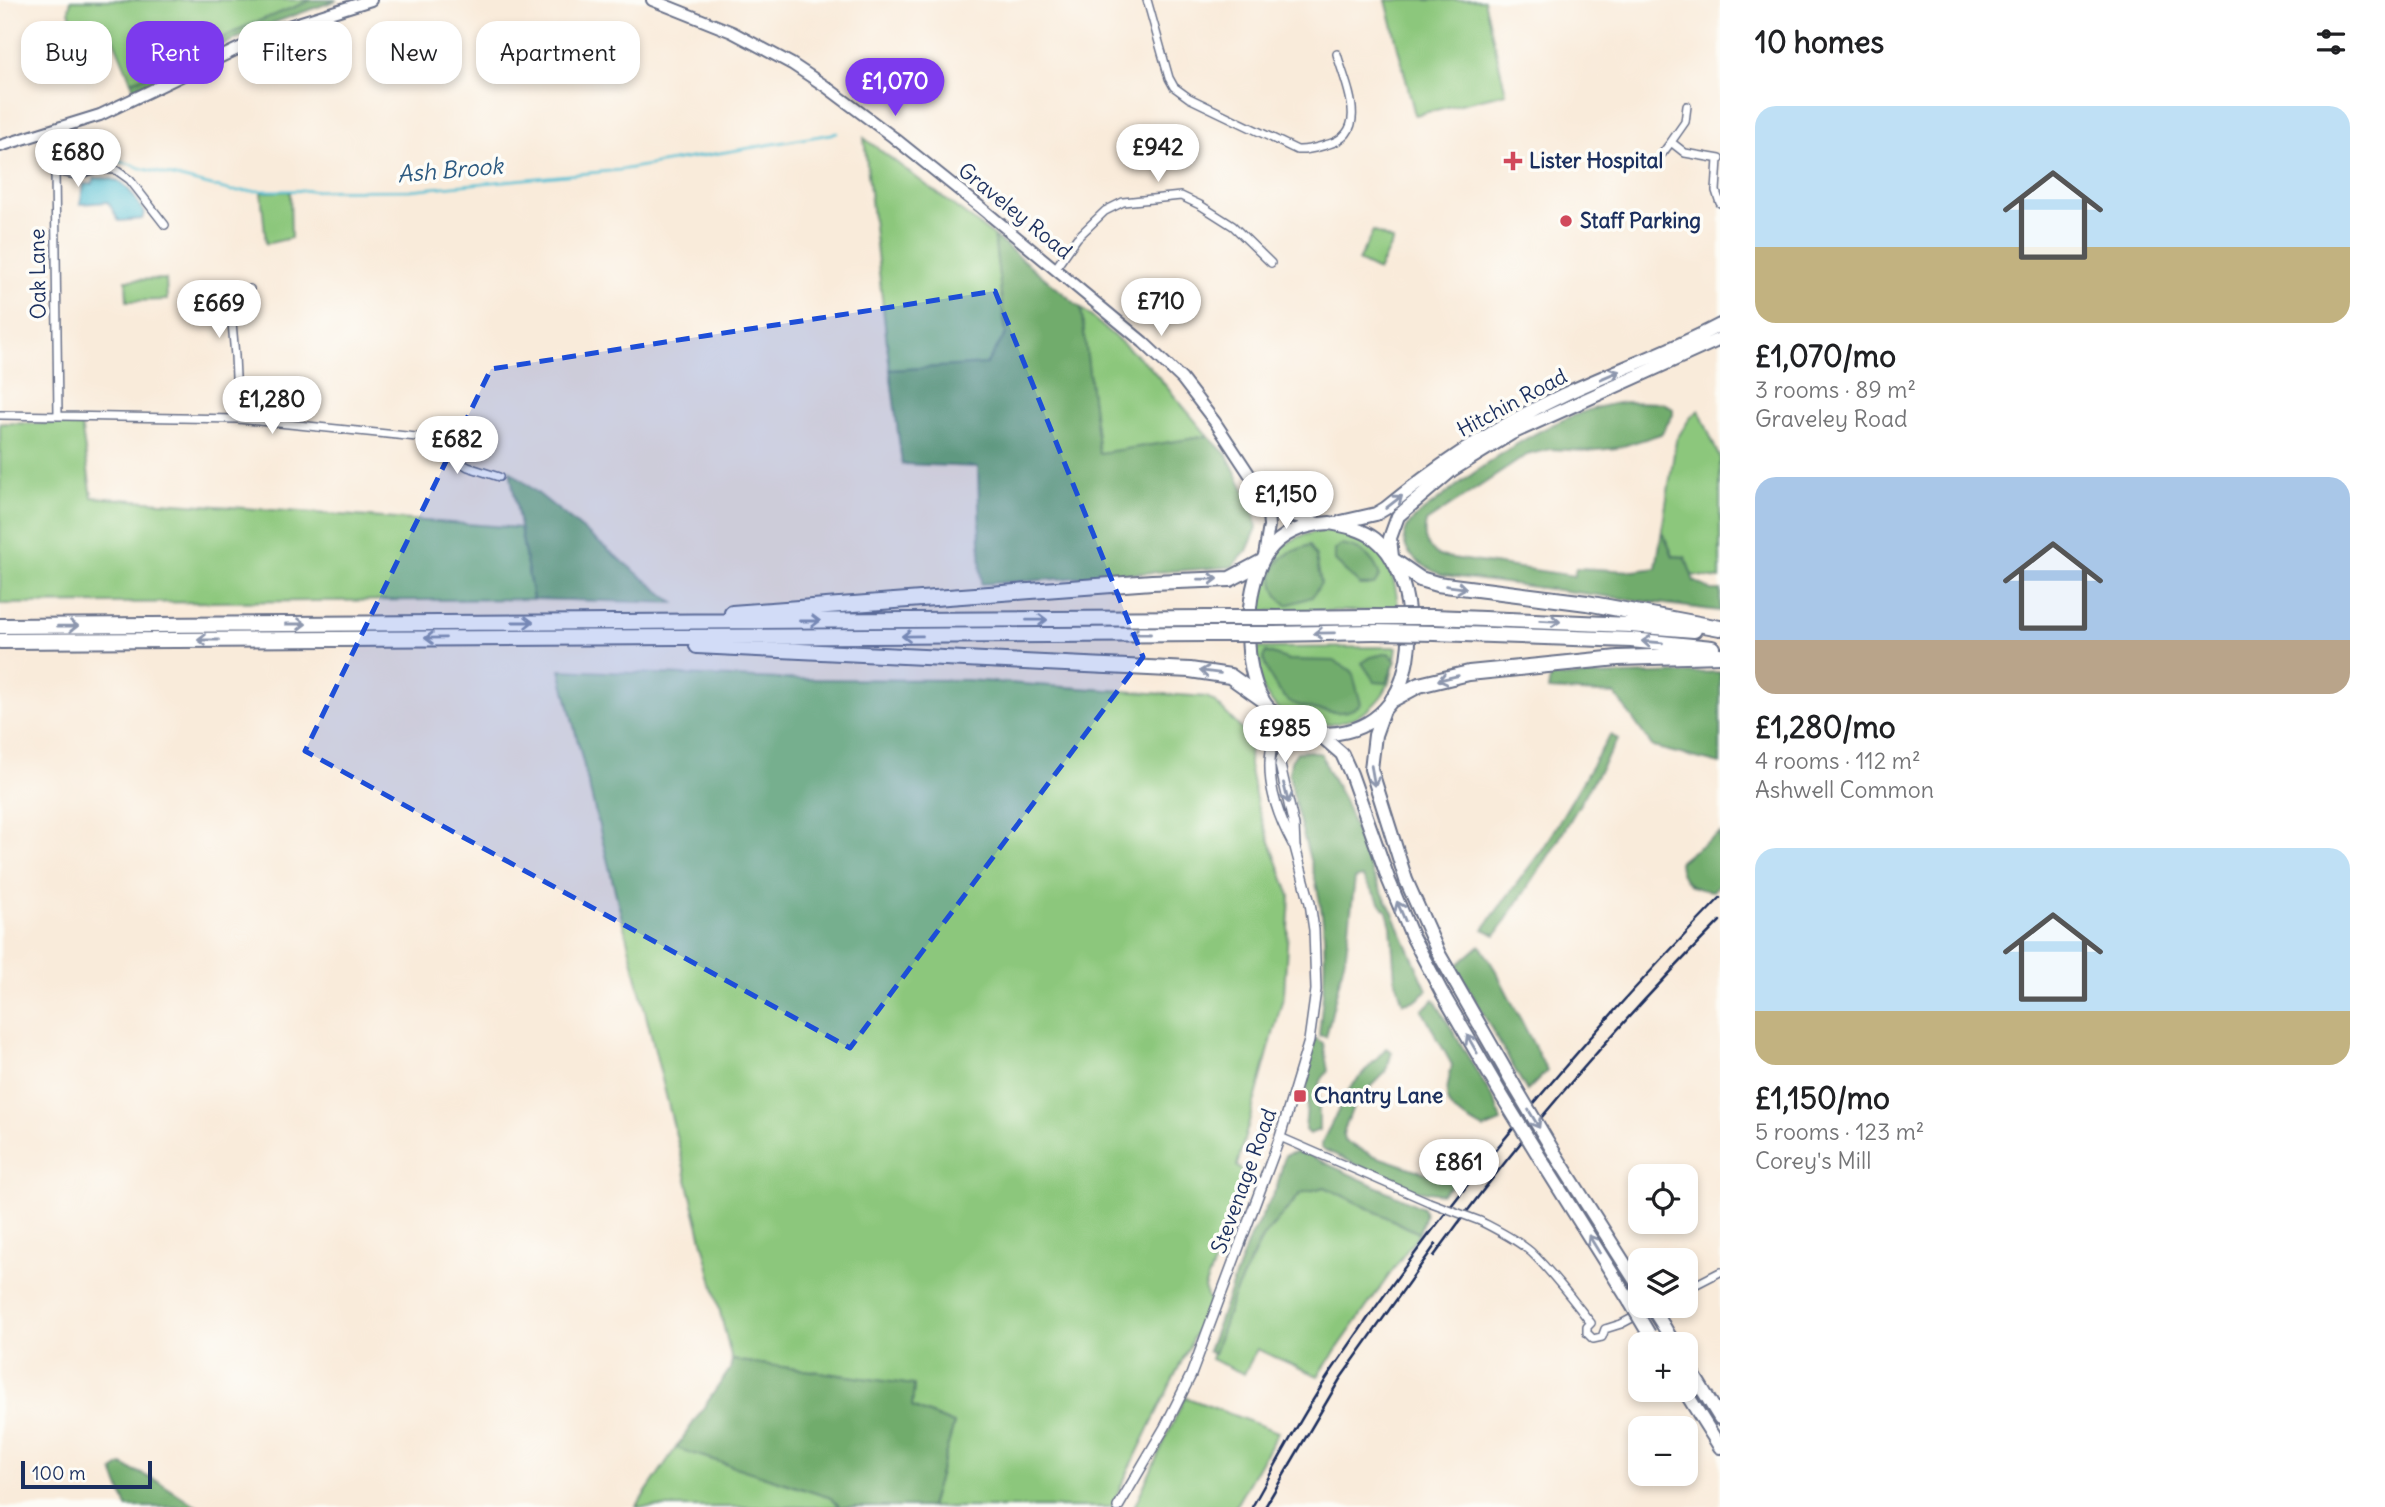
<!DOCTYPE html>
<meta charset="utf-8">
<style>
body{margin:0;font-family:Delius,sans-serif;background:#f6f6f6;color:#202124;height:100vh;display:flex;flex-direction:column;font-size:26px;white-space:nowrap}
*{box-sizing:border-box;margin:0}
p{font-size:23px;color:#757577}
.icon{flex:none;width:38px;height:38px;fill:none;stroke:currentColor;stroke-width:2;stroke-linecap:round;stroke-linejoin:round}
.map{position:relative;flex:1;overflow:hidden}
.details{display:flex;flex-direction:column;background:#fff;width:665px}
.details>*{flex:none}
.top-card{position:absolute;left:21px;top:21px;width:665px;height:63px;display:flex;gap:14px}
.controls{position:absolute;left:1628px;top:1164px;display:grid;gap:14px}
.controls a{display:grid;place-items:center;width:70px;height:70px;border-radius:14px;background:#fff;box-shadow:0 4px 10px #0003;font-size:35px}
.scale{position:absolute;left:21px;bottom:18px;width:131px;box-sizing:border-box;padding-left:7px;border:4px solid #1b2f5e;border-top:0;font-size:19px;line-height:24px;white-space:nowrap;color:#1b2f5e;-webkit-text-stroke:5px #fdfcf7;paint-order:stroke}
.price{position:absolute;translate:-50% -60px;padding:0 16px;border-radius:24px;background:#fff;color:#222;font-size:23px;line-height:46px;filter:drop-shadow(0 2px 4px #0008)}
.price::after{content:'';position:absolute;left:50%;top:42px;width:21px;height:16px;margin-left:-10px;background:inherit;clip-path:polygon(0 0,100% 0,50% 100%)}
.price.on{background:#7c3aed;color:#fff}
ul{padding:0;list-style:none}
li{display:grid;align-content:center;gap:14px;height:371px;padding:0 35px}
li span{display:grid;place-items:center;height:217px;border-radius:21px;color:#555}
li>.icon{margin-inline-start:auto}
span .icon{width:126px;height:126px;fill:#fffc;stroke-width:1}
li b{font-size:30px}
h2{display:flex;justify-content:space-between;align-items:center;height:84px;padding:0 35px;font-size:30px}
.chip{padding:0 24px;border-radius:21px;background:#fff;box-shadow:0 4px 10px #0003;font-size:24px;line-height:63px}
.chip.on{background:#7c3aed;color:#fff}
main{display:flex;flex:1;min-height:0}
.map>svg:first-child{display:block}
.green{fill:#8cc77c;stroke:#547b6d;stroke-width:2}
.forest{fill:#71ac6c;stroke:#466e65;stroke-width:2}
.water{fill:#57bfd3;stroke:#397798;stroke-width:2}
.lines{fill:none;stroke-linecap:round;stroke-linejoin:round}
.stream{stroke:#57bfd3;stroke-width:2.5}
.minor-casing{stroke:#697189;stroke-width:10}
.tertiary-casing{stroke:#697189;stroke-width:12}
.secondary-casing{stroke:#697189;stroke-width:14}
.primary-casing{stroke:#697189;stroke-width:16}
.motorway-casing{stroke:#697189;stroke-width:18}
.minor{stroke:#fff;stroke-width:7}
.tertiary{stroke:#fff;stroke-width:9}
.secondary{stroke:#fff;stroke-width:10}
.primary{stroke:#fff;stroke-width:12}
.motorway{stroke:#fff;stroke-width:14}
.rail{stroke:#1b2f5e;stroke-width:2.5}
.minor-bridge-casing{stroke:#697189;stroke-width:10;stroke-linecap:butt}
.primary-bridge-casing{stroke:#697189;stroke-width:16;stroke-linecap:butt}
.motorway-bridge-casing{stroke:#697189;stroke-width:18;stroke-linecap:butt}
.minor-bridge{stroke:#fff;stroke-width:7}
.primary-bridge{stroke:#fff;stroke-width:12}
.motorway-bridge{stroke:#fff;stroke-width:14}
.oneway{stroke:#8d97ae}
.marked{fill:#1d4ed8;fill-opacity:0.2;stroke:#1d4ed8;stroke-width:5;stroke-dasharray:14 9;stroke-linejoin:round}
.poi-dot{fill:#d1495b;stroke:#fdfcf7;stroke-width:2.5}
.labels{text-anchor:middle;stroke-width:7;stroke-linejoin:round;paint-order:stroke}
.poi-label{font-size:21px;font-weight:bold;fill:#1b2f5e;stroke:#fdfcf7;text-anchor:start}
.street-label{font-size:21px;fill:#1b2f5e;stroke:#fdfcf7}
.water-label{font-size:23px;font-style:italic;fill:#2d5a81;stroke:#fdfcf7}
</style>
<main>
<div class="map">
<svg width="1720" height="1507" viewBox="0 0 1720 1507">
<rect width="100%" height="100%" fill="#fdfcf7"/>
<filter id="ink" filterUnits="userSpaceOnUse"><feTurbulence type="fractalNoise" baseFrequency=".0143" numOctaves="2"/><feDisplacementMap in="SourceGraphic" scale="14" xChannelSelector="R" yChannelSelector="G"/><feConvolveMatrix kernelMatrix="1 2 1 2 8 2 1 2 1" color-interpolation-filters="sRGB"/></filter>
<filter id="wash" filterUnits="userSpaceOnUse"><feTurbulence type="fractalNoise" baseFrequency=".00686" numOctaves="4" result="noise"/><feDisplacementMap in="SourceGraphic" scale="28" xChannelSelector="R" yChannelSelector="G"/><feGaussianBlur stdDeviation="1.57" result="paint"/><feColorMatrix in="noise" values="0 0 0 0 0 0 0 0 0 0 0 0 0 0 0 0 0 1.4 0 .05"/><feComposite in="paint" operator="in"/></filter>
<g filter="url(#wash)">
<rect width="100%" height="100%" fill="#f9ebda"/>
<path class="green" d="M71 0H311C289 11 266 17 245 27 207 45 171 68 131 81L109 28 76 40 69 10Z
M1386 0H1484L1506 93 1415 115Z
M864 138 994 236 1006 334 986 365 890 370Z
M290 191 291 238 266 244 261 192Z
M1373 231 1393 241 1378 271 1358 261Z
M166 279 167 300 127 301 126 280Z
M1081 308 1150 367 1208 436 1099 454Z
M1699 410 1720 459V579L1692 575 1685 557 1673 556 1662 530 1676 440 1690 418Z
M0 423 81 424 92 497 520 528 533 599 0 604Z
M1321 531C1371 530 1397 563 1398 611H1254C1260 569 1274 538 1321 531Z
M1397 647C1394 666 1392 683 1380 698 1349 737 1281 733 1261 685 1257 674 1256 660 1254 648Z
M560 670 781 679 966 680 1207 697 1216 703 1250 738 1249 765 1258 809 1290 896 1284 994 1237 1166 1249 1178 1204 1288 1210 1303 1111 1507H930L954 1424 912 1407 914 1385 732 1360Z
M1325 1187 1419 1233 1318 1376 1257 1349 1244 1374 1211 1359 1233 1297 1262 1239 1301 1193Z
M1185 1397 1278 1432 1235 1507H1134Z
M676 1448 831 1498 840 1507H636Z"/>
<path class="forest" d="M311 0H337L262 27 214 49 205 50 134 90 131 81C171 68 207 45 245 27 266 17 289 10 311 0Z
M994 236 1081 308 1099 453 1208 436 1227 455 1253 507 1257 528 1247 551 1232 567 981 584 978 467 902 464 890 370 986 364 1006 334Z
M1625 402 1664 403 1673 409V415L1661 434 1617 448 1587 451 1550 449 1527 455 1426 522C1422 539 1426 546 1439 556L1574 576 1576 568 1634 571 1656 568 1662 530 1673 556 1685 557 1694 581 1711 590H1720V611L1442 575C1426 568 1397 554 1406 530 1411 518 1427 509 1437 501 1489 460 1558 410 1625 402Z
M510 471 674 603 533 599Z
M1310 545 1316 557 1321 583 1312 597 1287 605C1274 596 1267 575 1280 560 1286 553 1301 548 1310 545Z
M1341 545C1361 548 1373 556 1380 576L1374 585H1360L1335 561V550Z
M1266 652 1289 660 1334 661 1352 671 1361 704C1355 708 1350 712 1341 712 1330 713 1296 707 1288 700 1274 688 1268 674 1263 658Z
M1389 653 1396 661 1386 683 1375 682 1362 663 1371 657Z
M1720 672V764L1653 747 1615 694 1548 690 1550 677Z
M1610 735 1618 739 1555 846 1496 935 1483 929 1544 847Z
M1310 751 1322 754 1327 769 1344 800 1374 877 1391 909 1427 990 1417 1000 1403 1003 1395 979 1391 926 1387 912 1362 877 1355 879 1346 953 1326 1037 1319 1035C1323 997 1327 960 1323 922 1317 871 1297 824 1289 774L1291 761 1297 752Z
M1720 833V883L1713 891C1694 890 1680 882 1679 862L1690 853Z
M1480 945 1496 971 1547 1071 1527 1091 1456 966Z
M1434 999 1496 1104 1501 1122 1484 1129C1444 1106 1442 1111 1452 1065L1422 1010Z
M1314 1038 1323 1043 1328 1071 1319 1083V1130L1309 1134 1305 1130 1308 1094 1305 1079Z
M1386 1048 1392 1052 1386 1072 1354 1104 1343 1134 1344 1141 1372 1155 1455 1183 1441 1194 1409 1189 1321 1148V1144L1350 1088Z
M1296 1152 1306 1154 1423 1208 1425 1215 1419 1233 1325 1187 1301 1193 1261 1239 1233 1297 1214 1354 1208 1351 1247 1244 1277 1187 1285 1155Z
M732 1360 914 1385 912 1407 954 1424 930 1507H840L831 1498 676 1448 730 1369Z
M122 1465 159 1482 198 1507H127L113 1471Z"/>
<path class="water" d="M95 178C128 177 127 189 145 213L142 219 119 221 108 202 80 204 84 184H92Z"/>
<g class="lines">
<path class="stream" d="M66 166C92 174 105 151 140 168L232 191 410 190 620 170 837 133"/>
</g>
</g>
<g filter="url(#ink)">
<g class="lines">
<defs>
<path id="minor" d="M1147 0 1169 78 1174 87 1189 98 1297 150C1308 151 1318 147 1329 144 1371 132 1345 84 1337 54
M44 133 55 171 58 416
M1671 142 1685 122 1687 106
M1662 154 1671 142 1685 153 1720 159
M1718 159 1716 191 1720 203
M55 171 77 175 97 169 116 170 130 180 165 225
M1055 269 1077 238 1105 211 1123 202 1181 196 1200 205 1233 226 1271 263
M0 415 238 419 486 444
M238 419 235 356 230 300 250 289
M458 442V461L468 467 499 477
M1280 1137 1429 1202
M1480 1221C1497 1230 1516 1239 1531 1252 1553 1273 1572 1299 1591 1323
M1685 1290 1720 1272
M1591 1323 1587 1327V1333L1593 1339 1602 1337 1605 1329
M1605 1329 1621 1324 1655 1306"/>
<path id="tertiary" d="M1271 712C1278 729 1270 745 1270 763 1269 790 1280 820 1293 844
M1118 1507 1165 1427 1191 1375 1280 1137 1309 1041 1316 990 1314 930 1310 903 1295 847 1294 826 1280 765C1282 748 1294 740 1309 732"/>
<path id="secondary" d="M652 0 732 32 792 64 825 86 893 137 979 206 1143 342 1182 379 1215 422 1267 501 1286 514 1319 523
M0 146 100 115 279 29 371 0
M1264 556 1269 526 1267 501"/>
<path id="primary" d="M1341 522 1376 514 1386 508C1441 463 1499 425 1563 395 1614 371 1669 352 1720 325
M1330 523C1346 526 1362 529 1375 539 1414 569 1419 657 1394 697 1371 733 1325 744 1288 723 1277 716 1267 709 1261 697 1250 674 1247 645 1249 620 1252 565 1269 526 1330 523Z
M1392 557 1390 538 1398 516 1452 470 1512 433 1720 339
M1384 710 1375 735 1371 769 1406 880 1439 954 1514 1085
M1319 734 1342 754 1351 774 1389 881 1412 936 1441 991 1502 1096
M1555 1154 1640 1288
M1545 1166 1630 1302
M1663 1325 1674 1344
M1685 1361 1720 1418
M1684 1390 1720 1447"/>
<path id="motorway" d="M1394 561 1420 579 1437 584 1587 603 1720 628
M732 613 1152 582 1230 579 1260 563
M1433 617 1630 625 1694 630
M1276 618 1371 617
M0 626 1209 618
M1435 633 1631 640 1712 648
M1274 634 1374 632
M0 641 1208 634
M697 646 1190 670 1230 676 1261 698
M1393 699 1419 685 1469 673 1618 658 1720 655"/>
</defs>
<use href="#minor" class="minor-casing"/>
<use href="#tertiary" class="tertiary-casing"/>
<use href="#secondary" class="secondary-casing"/>
<use href="#primary" class="primary-casing"/>
<use href="#motorway" class="motorway-casing"/>
<use href="#minor" class="minor"/>
<use href="#tertiary" class="tertiary"/>
<use href="#secondary" class="secondary"/>
<use href="#primary" class="primary"/>
<use href="#motorway" class="motorway"/>
<path class="rail" d="M1434 1256C1520 1137 1617 1025 1720 921
M1252 1507C1278 1461 1303 1413 1332 1370 1446 1201 1578 1044 1720 898
M1265 1507 1340 1379 1436 1244"/>
<defs>
<path id="minor-bridge" d="M1429 1202 1480 1221"/>
<path id="primary-bridge" d="M1514 1085 1555 1154
M1502 1096 1545 1166
M1630 1302 1649 1334
M1651 1306 1663 1325"/>
<path id="motorway-bridge" d="M1371 617H1433
M1209 618H1276
M1374 632 1435 633
M1208 634H1274"/>
</defs>
<use href="#minor-bridge" class="minor-bridge-casing"/>
<use href="#primary-bridge" class="primary-bridge-casing"/>
<use href="#motorway-bridge" class="motorway-bridge-casing"/>
<use href="#minor-bridge" class="minor-bridge"/>
<use href="#primary-bridge" class="primary-bridge"/>
<use href="#motorway-bridge" class="motorway-bridge"/>
</g>
<defs><path id="oneway-shaft" d="M-6 0H5M1.5-3L5.5 0L1.5 3" fill="none" stroke-width="1.6" stroke-linecap="round" stroke-linejoin="round" transform="scale(1.75)"/></defs>
<g class="oneway">
<use href="#oneway-shaft" transform="translate(1610 375) rotate(-23)"/>
<use href="#oneway-shaft" transform="translate(1394 502) rotate(-38)"/>
<use href="#oneway-shaft" transform="translate(1208 579) rotate(-1)"/>
<use href="#oneway-shaft" transform="translate(1456 587) rotate(7)"/>
<use href="#oneway-shaft" transform="translate(1037 620) rotate(-1)"/>
<use href="#oneway-shaft" transform="translate(810 621)"/>
<use href="#oneway-shaft" transform="translate(1550 621) rotate(3)"/>
<use href="#oneway-shaft" transform="translate(523 622)"/>
<use href="#oneway-shaft" transform="translate(296 624)"/>
<use href="#oneway-shaft" transform="translate(68 626) rotate(-1)"/>
<use href="#oneway-shaft" transform="translate(1324 633) rotate(179)"/>
<use href="#oneway-shaft" transform="translate(1140 634) rotate(180)"/>
<use href="#oneway-shaft" transform="translate(912 636) rotate(179)"/>
<use href="#oneway-shaft" transform="translate(435 638) rotate(179)"/>
<use href="#oneway-shaft" transform="translate(208 640) rotate(180)"/>
<use href="#oneway-shaft" transform="translate(1652 642) rotate(-175)"/>
<use href="#oneway-shaft" transform="translate(1210 672) rotate(-173)"/>
<use href="#oneway-shaft" transform="translate(1448 678) rotate(167)"/>
<use href="#oneway-shaft" transform="translate(1373 776) rotate(80)"/>
<use href="#oneway-shaft" transform="translate(1286 793) rotate(76)"/>
<use href="#oneway-shaft" transform="translate(1401 911) rotate(-113)"/>
<use href="#oneway-shaft" transform="translate(1472 1044) rotate(-120)"/>
<use href="#oneway-shaft" transform="translate(1534 1119) rotate(59)"/>
<use href="#oneway-shaft" transform="translate(1594 1244) rotate(-122)"/>
</g>
</g>
<path class="marked" d="M995 291 1143 657 850 1048 305 751 491 369Z"/>
<g class="poi-dot">
<path d="M1509.5 150.5h7v7h7v7h-7v7h-7v-7h-7v-7h7z"/>
<circle cx="1566" cy="221" r="7"/>
<rect x="1293" y="1089" width="14" height="14" rx="3.5"/>
</g>
<g class="labels">
<g class="poi-label">
<text x="1529" y="168">Lister Hospital</text>
<text x="1580" y="228">Staff Parking</text>
<text x="1314" y="1103">Chantry Lane</text>
</g>
<g class="street-label">
<text transform="translate(1015 211) rotate(39)" y="7">Graveley Road</text>
<text transform="translate(38 274) rotate(-91)" y="7">Oak Lane</text>
<text transform="translate(1512 403) rotate(-28)" y="7">Hitchin Road</text>
<text transform="translate(1244 1181) rotate(-70)" y="7">Stevenage Road</text>
</g>
<g class="water-label">
<text transform="translate(450 170) rotate(-5)" y="8">Ash Brook</text>
</g>
</g>
</svg>
<div class="controls">
<a><svg class="icon" aria-label="locate" viewBox="0 0 24 24"><circle cx="12" cy="12" r="6"/><path d="M12 2v4M12 18v4M2 12h4M18 12h4"/></svg></a>
<a><svg class="icon" aria-label="layers" viewBox="0 0 24 24"><path d="M12 4l9 5-9 5-9-5zM3 14l9 5 9-5"/></svg></a>
<a>+</a>
<a>−</a>
</div>
<div class="scale">100 m</div>
<b class="price on" style="left:895px;top:118px">£1,070</b>
<b class="price" style="left:1158px;top:184px">£942</b>
<b class="price" style="left:78px;top:189px">£680</b>
<b class="price" style="left:1161px;top:338px">£710</b>
<b class="price" style="left:219px;top:340px">£669</b>
<b class="price" style="left:272px;top:436px">£1,280</b>
<b class="price" style="left:457px;top:476px">£682</b>
<b class="price" style="left:1286px;top:531px">£1,150</b>
<b class="price" style="left:1285px;top:765px">£985</b>
<b class="price" style="left:1459px;top:1199px">£861</b>
<div class="top-card">
<a class="chip">Buy</a>
<a class="chip on">Rent</a>
<a class="chip">Filters</a>
<a class="chip">New</a>
<a class="chip">Apartment</a>
</div>
</div>
<section class="details">
<h2>10 homes<svg class="icon" aria-label="filters" viewBox="0 0 24 24"><path d="M4 7h16M4 17h16"/><circle cx="9" cy="7" r="2"/><circle cx="15" cy="17" r="2"/></svg></h2>
<ul>
<li><span style="background:linear-gradient(#bfe0f5 65%,#c2b280 0)"><svg class="icon" aria-label="home" viewBox="0 0 24 24"><path d="M3 11l9-7 9 7M6 9v11h12V9"/></svg></span><div><b>£1,070/mo</b><p>3 rooms · 89 m²</p><p>Graveley Road</p></div></li>
<li><span style="background:linear-gradient(#a9c7e8 75%,#b9a48a 0)"><svg class="icon" aria-label="home" viewBox="0 0 24 24"><path d="M3 11l9-7 9 7M6 9v11h12V9"/></svg></span><div><b>£1,280/mo</b><p>4 rooms · 112 m²</p><p>Ashwell Common</p></div></li>
<li><span style="background:linear-gradient(#bfe0f5 75%,#c2b280 0)"><svg class="icon" aria-label="home" viewBox="0 0 24 24"><path d="M3 11l9-7 9 7M6 9v11h12V9"/></svg></span><div><b>£1,150/mo</b><p>5 rooms · 123 m²</p><p>Corey's Mill</p></div></li>
</ul>
</section>
</main>
